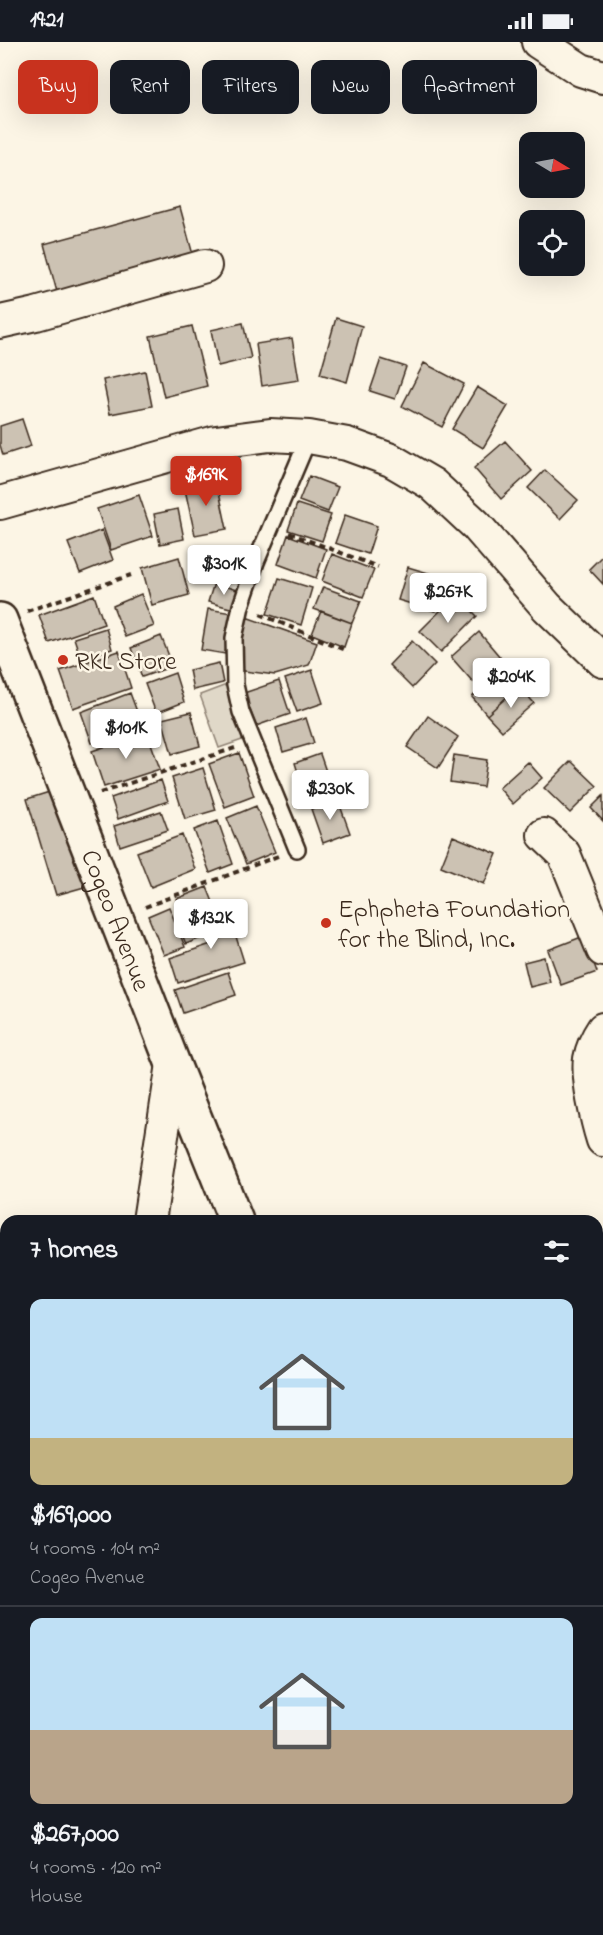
<!DOCTYPE html>
<meta charset="utf-8">
<style>
body{margin:0;font-family:"Indie Flower",sans-serif;background:#20242c;color:#f1f3f6;height:100vh;display:flex;flex-direction:column;font-size:22px;white-space:nowrap}
*{box-sizing:border-box;margin:0}
p{font-size:20px;color:#9ea1a6}
.icon{flex:none;width:33px;height:33px;fill:none;stroke:currentColor;stroke-width:2;stroke-linecap:round;stroke-linejoin:round}
.map{position:relative;flex:1;overflow:hidden}
.side{position:absolute;left:0px;top:1173px;width:603px;height:720px;display:flex;flex-direction:column;background:#171b24;border-radius:18px 18px 0 0;box-shadow:0 6px 24px #0002}
.side>*{flex:none}
.banner{position:absolute;left:18px;top:18px;width:567px;height:54px;display:flex;gap:12px}
.needle{width:39px;rotate:100deg}
.buttons{position:absolute;left:519px;top:90px;display:grid;gap:12px}
.buttons a{display:grid;place-items:center;width:66px;height:66px;border-radius:12px;background:#171b24;box-shadow:0 6px 24px #0002;font-size:30px}
.price{position:absolute;translate:-50% -51px;padding:0 14px;border-radius:6px;background:#fff;color:#222;font-size:20px;line-height:39px;filter:drop-shadow(0 2px 3px #0008)}
.price::after{content:'';position:absolute;left:50%;top:36px;width:18px;height:14px;margin-left:-9px;background:inherit;clip-path:polygon(0 0,100% 0,50% 100%)}
.price.selected{background:#c8321e;color:#fff}
ul{padding:0;list-style:none}
li{display:grid;align-content:center;gap:12px;height:318px;padding:0 30px}
li+li{border-top:2px solid #363941}
li span{display:grid;place-items:center;height:186px;border-radius:12px;color:#555}
li>.icon{margin-inline-start:auto}
span .icon{width:108px;height:108px;fill:#fffc;stroke-width:1}
li b{font-size:26px}
h2{display:flex;justify-content:space-between;align-items:center;height:72px;padding:0 30px;font-size:26px}
.tag{padding:0 21px;border-radius:12px;background:#171b24;box-shadow:0 6px 24px #0002;font-size:21px;line-height:54px}
.tag.selected{background:#c8321e;color:#fff}
.status{display:flex;justify-content:space-between;align-items:center;height:42px;padding:0 30px;background:#171b24;direction:ltr}
.status svg{height:16px;fill:currentColor}
.map>svg:first-child{display:block}
.green{fill:#e0d8c8;stroke:#8e8173;stroke-width:1.5}
.building{fill:#ccc2b3;stroke:#3b2a1e;stroke-width:1.5}
.lines{fill:none;stroke-linecap:round;stroke-linejoin:round}
.service-casing{stroke:#3b2a1e;stroke-width:20}
.minor-casing{stroke:#3b2a1e;stroke-width:36}
.tertiary-casing{stroke:#3b2a1e;stroke-width:38}
.path{stroke:#3b2a1e;stroke-width:4;stroke-dasharray:6 4.5;stroke-linecap:butt}
.service{stroke:#fcf5e5;stroke-width:15}
.minor{stroke:#fcf5e5;stroke-width:32}
.tertiary{stroke:#fcf5e5;stroke-width:33}
.poi-dot{fill:#c8321e;stroke:#fcf5e5;stroke-width:2}
.labels{text-anchor:middle;stroke-width:5;stroke-linejoin:round;paint-order:stroke}
.poi-label{font-size:26px;fill:#3b2a1e;stroke:#fcf5e5;text-anchor:start}
.street-label{font-size:26px;fill:#3b2a1e;stroke:#fcf5e5}
</style>
<div class="status"><b>19:21</b><svg viewBox="0 0 49 12"><path d="M0 12V9h3v3zM5 12V6h3v6zM10 12V3h3v9zM15 12V0h3v12zM26 1h20v11H26zM47 4h2v5h-2z"/></svg></div>
<div class="map">
<svg width="603" height="1893" viewBox="0 0 603 1893">
<rect width="100%" height="100%" fill="#fcf5e5"/>
<filter id="ink" filterUnits="userSpaceOnUse"><feTurbulence type="fractalNoise" baseFrequency=".0167" numOctaves="2"/><feDisplacementMap in="SourceGraphic" scale="12" xChannelSelector="R" yChannelSelector="G"/><feConvolveMatrix kernelMatrix="1 2 1 2 8 2 1 2 1" color-interpolation-filters="sRGB"/></filter>
<g filter="url(#ink)">
<path class="green" d="M229 642 248 696 219 706 200 653Z"/>
<path class="building" d="M180 165 196 224 60 261 44 202Z
M336 276 362 284 347 340 320 332Z
M243 281 251 316 218 324 211 288Z
M192 284 207 344 164 355 150 294Z
M292 296 299 338 262 344 256 302Z
M381 317 406 325 395 357 370 349Z
M424 321 464 342 442 385 402 364Z
M145 329 152 364 110 372 103 338Z
M477 345 508 364 483 406 452 387Z
M22 377 31 404 3 413 0 403V384Z
M505 399 532 429 501 457 474 426Z
M545 428 578 458 560 477 528 446Z
M309 434 338 445 328 470 299 459Z
M216 436 227 487 195 493 184 443Z
M139 453 153 494 111 508 97 467Z
M297 462 331 473 322 499 288 488Z
M178 467 184 497 160 502 154 472Z
M345 473 377 484 368 512 335 501Z
M102 488 113 518 80 531 68 501Z
M288 493 326 507 316 536 278 522Z
M332 512 374 528 363 555 322 539Z
M603 513V542L589 527Z
M179 515 189 553 152 563 142 526Z
M408 525 445 536 435 569 398 558Z
M279 536 312 546 301 583 267 572Z
M214 541 240 549 234 567 208 560Z
M323 545 361 559 352 581 314 567Z
M141 552 154 584 125 595 113 564Z
M94 553 104 582 49 601 39 573Z
M456 553 477 574 441 610 420 589Z
M208 567 232 571 225 612 201 608Z
M321 569 352 581 344 605 312 592Z
M246 575 317 600 309 623 275 633 237 628 238 604Z
M106 586 112 607 81 617 74 596Z
M479 590 500 615 473 640 451 615Z
M161 594 173 624 142 635 131 606Z
M412 599 435 622 412 646 389 623Z
M119 609 131 646 73 666 60 629Z
M219 621 223 641 193 648 189 628Z
M504 627 519 644 487 673 472 655Z
M312 628 323 661 297 670 285 637Z
M175 631 184 660 156 671 145 642Z
M279 639 290 672 256 684 244 651Z
M519 644 534 661 502 689 487 673Z
M130 651 142 683 92 701 81 670Z
M191 670 200 704 172 712 162 677Z
M428 674 458 695 438 726 407 705Z
M306 676 314 701 283 710 276 686Z
M147 690 160 727 104 745 92 709Z
M239 711 254 754 225 765 209 722Z
M320 712 331 744 305 753 295 721Z
M454 713 487 718 483 745 450 740Z
M571 719 597 744 570 771 544 746Z
M528 720 542 736 513 762 499 746Z
M203 726 216 768 185 777 172 736Z
M161 738 168 759 118 777 111 756Z
M59 747 88 844 56 853 27 757Z
M603 754V779L591 766Z
M338 758 350 791 323 801 311 767Z
M256 764 275 810 246 822 227 776Z
M161 769 168 788 120 804 114 784Z
M218 779 233 822 210 831 194 788Z
M182 793 195 827 151 845 137 810Z
M453 794 497 812 484 842 441 824Z
M207 845 215 865 184 877 176 857Z
M169 865 185 905 164 913 148 874Z
M227 866 244 920 178 941 170 916 211 902 202 874Z
M200 877 206 894 186 902 179 885Z
M584 894 597 930 561 943 548 908Z
M544 915 550 940 530 945 524 920Z
M228 930 236 953 183 971 175 948Z"/>
<g class="lines">
<defs>
<path id="service" d="M297 807 241 670 235 643 234 596 241 564 256 520 309 395
M375 1893 380 1887"/>
<path id="minor" d="M538 0 581 28 603 35
M0 280 36 272 205 224
M0 461 216 400 270 393 309 395 347 402 391 418 432 442 476 483 547 565 603 619
M544 793 564 812 603 908
M603 987C597 996 592 1006 590 1017 587 1036 597 1079 603 1098
M149 1179 173 1022"/>
<g id="tertiary">
<path id="s1" d="M0 578 173 1022 236 1179"/>
<path d="M229 1893 234 1887"/>
</g>
</defs>
<use href="#service" class="service-casing"/>
<use href="#minor" class="minor-casing"/>
<use href="#tertiary" class="tertiary-casing"/>
<path class="path" d="M289 491 378 525
M27 569 131 533
M260 572 347 609
M100 751 235 706
M145 865 278 814
M0 1470 6 1463
M0 1654 6 1648"/>
<use href="#service" class="service"/>
<use href="#minor" class="minor"/>
<use href="#tertiary" class="tertiary"/>
</g>
</g>
<g class="poi-dot">
<circle cx="63" cy="618" r="6"/>
<circle cx="326" cy="881" r="6"/>
</g>
<g class="labels">
<g class="poi-label">
<text x="75" y="627">RKL Store</text>
<text x="338" y="875">Ephpheta Foundation<tspan x="338" dy="30">for the Blind, Inc.</tspan></text>
</g>
<g class="street-label">
<text dy="9" stroke="none"><textPath href="#s1" startOffset="322">Cogeo Avenue</textPath></text>
</g>
</g>
</svg>
<div class="buttons">
<a><svg class="needle" viewBox="-14 -14 28 28"><path d="M0-13l5 13h-10z" fill="#e53935"/><path d="M0 13l5-13h-10z" fill="#9ea1a6"/></svg></a>
<a><svg class="icon" aria-label="locate" viewBox="0 0 24 24"><circle cx="12" cy="12" r="6"/><path d="M12 2v4M12 18v4M2 12h4M18 12h4"/></svg></a>
</div>
<b class="price selected" style="left:206px;top:465px">$169K</b>
<b class="price" style="left:224px;top:554px">$301K</b>
<b class="price" style="left:448px;top:582px">$267K</b>
<b class="price" style="left:511px;top:667px">$204K</b>
<b class="price" style="left:126px;top:718px">$101K</b>
<b class="price" style="left:330px;top:779px">$230K</b>
<b class="price" style="left:211px;top:908px">$132K</b>
<div class="banner">
<a class="tag selected">Buy</a>
<a class="tag">Rent</a>
<a class="tag">Filters</a>
<a class="tag">New</a>
<a class="tag">Apartment</a>
</div>
<section class="side">
<h2>7 homes<svg class="icon" aria-label="filters" viewBox="0 0 24 24"><path d="M4 7h16M4 17h16"/><circle cx="9" cy="7" r="2"/><circle cx="15" cy="17" r="2"/></svg></h2>
<ul>
<li><span style="background:linear-gradient(#bfe0f5 75%,#c2b280 0)"><svg class="icon" aria-label="home" viewBox="0 0 24 24"><path d="M3 11l9-7 9 7M6 9v11h12V9"/></svg></span><div><b>$169,000</b><p>4 rooms · 104 m²</p><p>Cogeo Avenue</p></div></li>
<li><span style="background:linear-gradient(#bfe0f5 60%,#b9a48a 0)"><svg class="icon" aria-label="home" viewBox="0 0 24 24"><path d="M3 11l9-7 9 7M6 9v11h12V9"/></svg></span><div><b>$267,000</b><p>4 rooms · 120 m²</p><p>House</p></div></li>
</ul>
</section>
</div>
